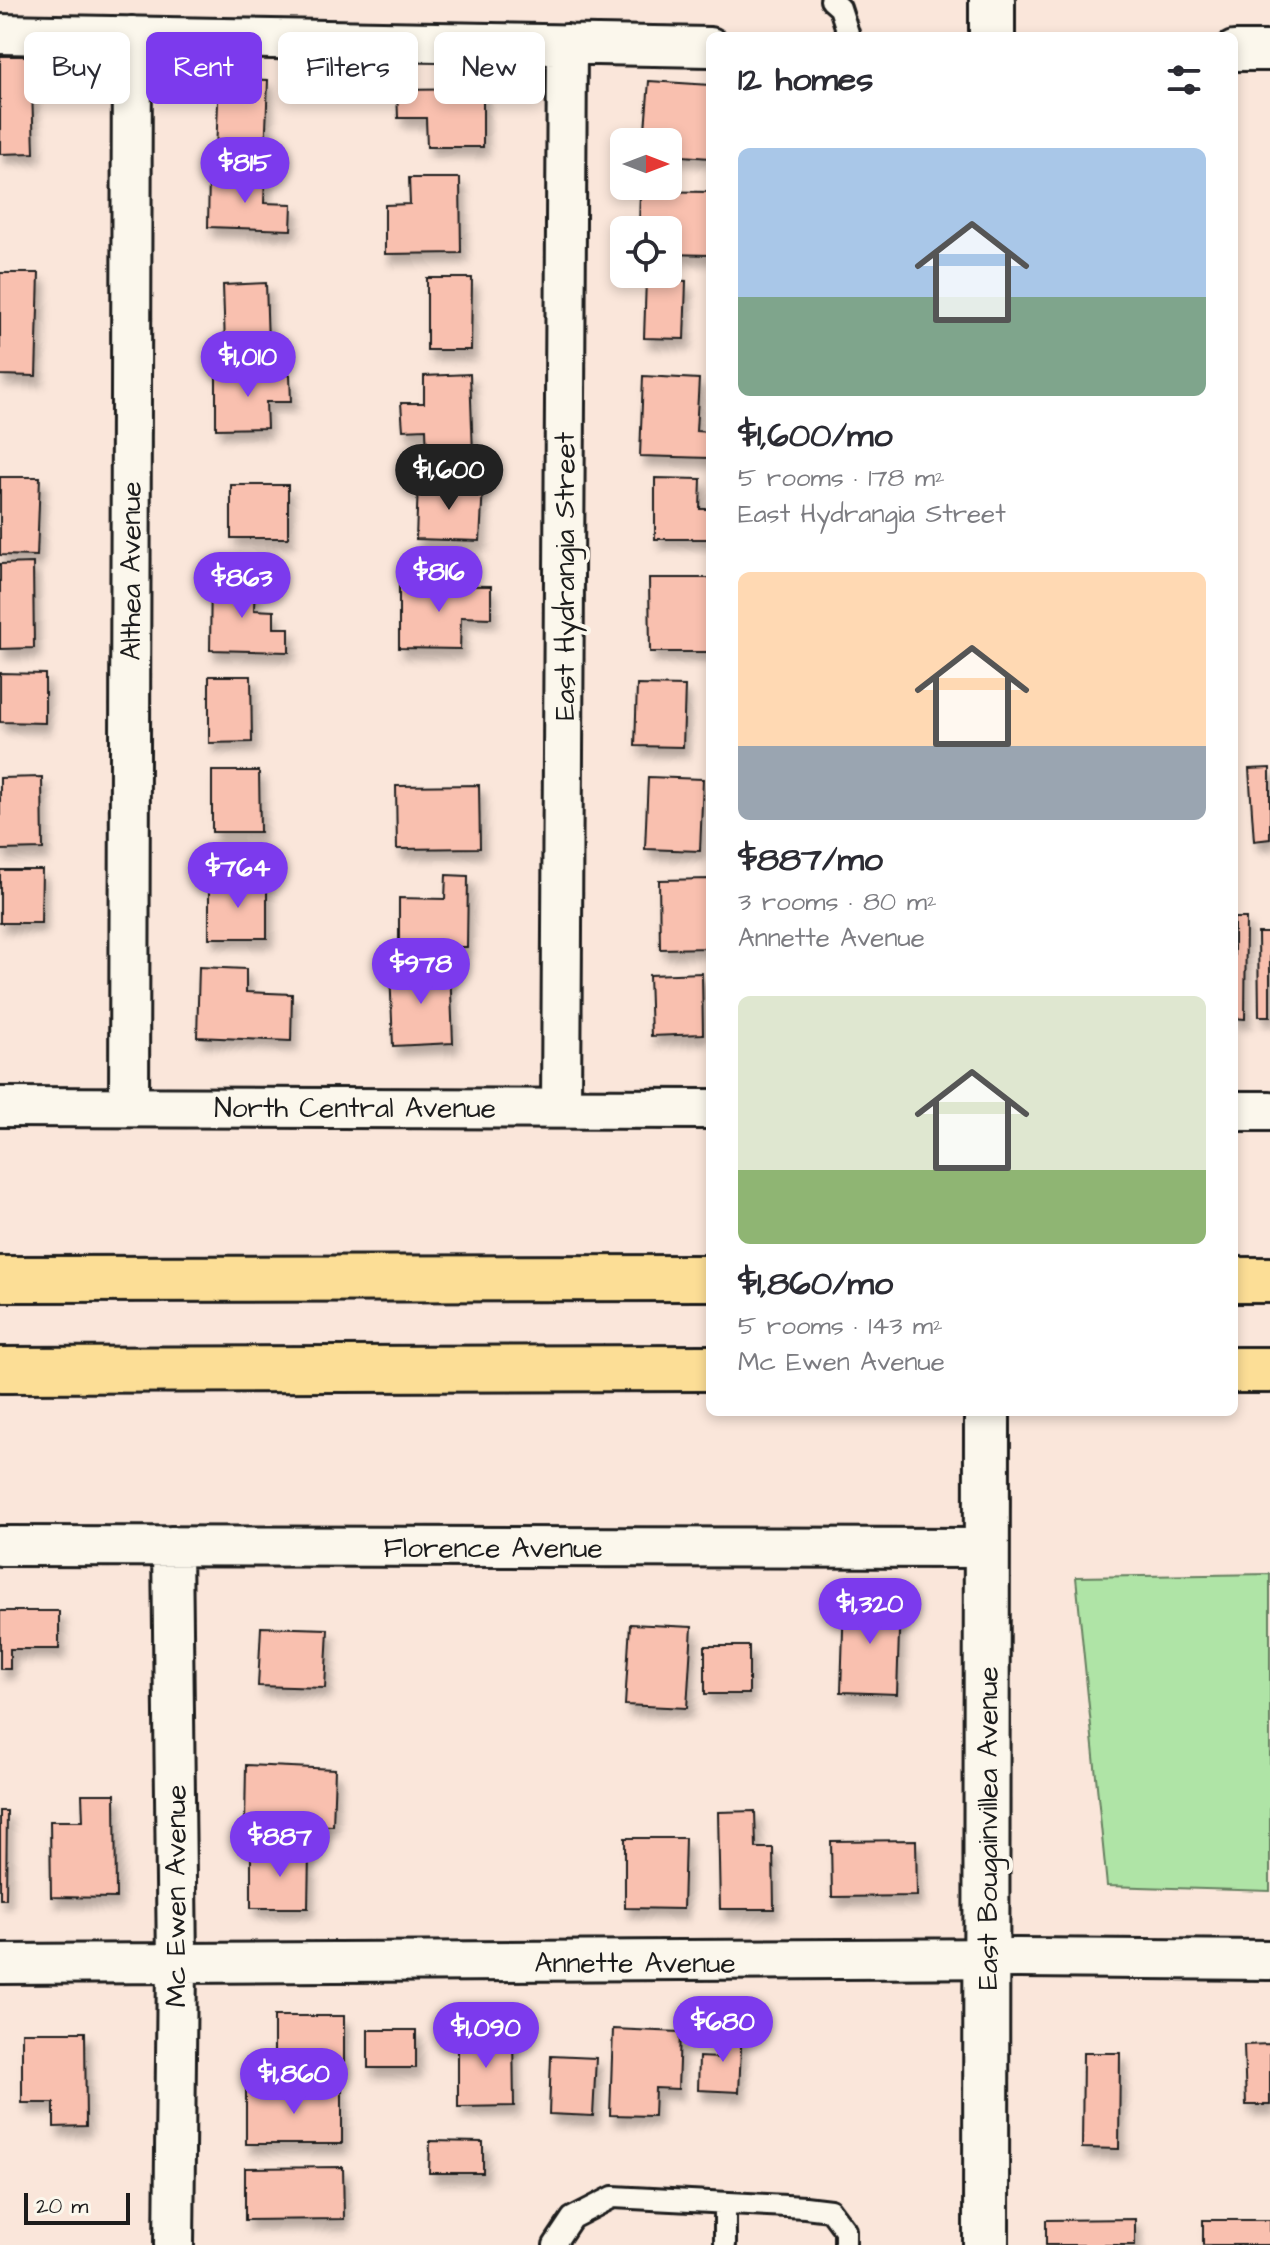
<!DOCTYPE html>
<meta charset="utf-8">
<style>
body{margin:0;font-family:"Architects Daughter",sans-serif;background:#f7f7f7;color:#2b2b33;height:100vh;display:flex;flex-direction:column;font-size:30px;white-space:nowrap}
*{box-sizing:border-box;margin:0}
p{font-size:26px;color:#7c7c81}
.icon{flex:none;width:44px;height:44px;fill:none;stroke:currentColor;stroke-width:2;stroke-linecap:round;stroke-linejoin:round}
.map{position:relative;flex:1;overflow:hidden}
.details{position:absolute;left:706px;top:32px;width:532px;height:1384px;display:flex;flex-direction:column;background:#fff;border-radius:12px;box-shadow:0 4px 12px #0003}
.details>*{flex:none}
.top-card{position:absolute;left:24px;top:32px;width:562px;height:72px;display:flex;gap:16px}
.needle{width:52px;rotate:90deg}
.buttons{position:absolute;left:610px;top:128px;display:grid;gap:16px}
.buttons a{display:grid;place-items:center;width:72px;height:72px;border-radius:12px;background:#fff;box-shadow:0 4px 12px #0003;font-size:40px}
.scale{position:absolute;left:24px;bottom:20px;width:106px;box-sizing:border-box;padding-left:8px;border:4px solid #1c1c1c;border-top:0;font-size:22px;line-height:28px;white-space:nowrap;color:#1c1c1c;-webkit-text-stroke:6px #fbf7ec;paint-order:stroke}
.price{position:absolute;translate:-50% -68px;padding:0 18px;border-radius:28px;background:#7c3aed;color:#fff;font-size:26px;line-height:52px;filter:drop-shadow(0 2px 4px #0008)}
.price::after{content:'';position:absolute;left:50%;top:48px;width:24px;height:18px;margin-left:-12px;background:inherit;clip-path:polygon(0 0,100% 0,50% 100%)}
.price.selected{background:#222;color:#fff}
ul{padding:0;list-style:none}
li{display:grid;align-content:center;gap:16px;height:424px;padding:0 32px}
li span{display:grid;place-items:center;height:248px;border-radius:12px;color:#555}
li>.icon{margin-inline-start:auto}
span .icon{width:144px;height:144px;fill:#fffc;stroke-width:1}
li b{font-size:34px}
h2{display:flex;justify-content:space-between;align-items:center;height:96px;padding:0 32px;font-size:34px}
.tag{padding:0 28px;border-radius:12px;background:#fff;box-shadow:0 4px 12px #0003;font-size:28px;line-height:72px}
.tag.selected{background:#7c3aed;color:#fff}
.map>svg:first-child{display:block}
.green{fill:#afe4a6;stroke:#668061;stroke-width:2}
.building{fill:#f9c0af;stroke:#1c1c1c;stroke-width:2;filter:url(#shadow)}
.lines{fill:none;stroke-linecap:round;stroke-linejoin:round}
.lane-casing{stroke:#1c1c1c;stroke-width:26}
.street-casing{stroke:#1c1c1c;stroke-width:44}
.secondary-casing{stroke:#1c1c1c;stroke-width:50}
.highway-casing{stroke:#1c1c1c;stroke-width:50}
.lane{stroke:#fbf7ec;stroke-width:20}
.street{stroke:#fbf7ec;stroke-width:38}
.secondary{stroke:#fbf7ec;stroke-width:44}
.highway{stroke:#fcde96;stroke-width:44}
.labels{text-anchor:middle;stroke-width:8;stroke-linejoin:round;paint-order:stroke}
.street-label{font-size:28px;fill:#1c1c1c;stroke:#fbf7ec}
</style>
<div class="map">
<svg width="1270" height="2245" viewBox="0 0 1270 2245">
<defs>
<filter id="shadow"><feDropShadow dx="5" dy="9" stdDeviation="4" flood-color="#0004"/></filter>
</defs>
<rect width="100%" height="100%" fill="#fae6da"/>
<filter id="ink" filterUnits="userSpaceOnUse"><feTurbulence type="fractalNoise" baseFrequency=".0125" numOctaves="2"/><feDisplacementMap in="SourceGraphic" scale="16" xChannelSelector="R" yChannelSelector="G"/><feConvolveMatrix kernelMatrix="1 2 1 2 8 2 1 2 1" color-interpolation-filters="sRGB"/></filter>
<g filter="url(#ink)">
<path class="green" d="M1270 1574V1891L1107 1886 1076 1577Z"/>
<path class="building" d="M0 56H31L34 153 0 154Z
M219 78 268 80 265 154 216 152Z
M649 81 710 85V158L668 155V142H644Z
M483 89V147H427L426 118H398L397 90Z
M209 175 265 177 264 203 292 204 291 230 208 227Z
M409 178H460L461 253 385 254V205L410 204Z
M640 191 710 192V255L668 254V230H639Z
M0 273H39L36 376 0 375Z
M427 278H472L471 350H427Z
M646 279 686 281 684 339 644 338Z
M266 283 268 344 225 345 223 285Z
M470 374 473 454 427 456 426 429 403 430 401 403H424V376Z
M216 375H290L291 402H266L267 428 216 429Z
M643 376 699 379 696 431 710 432V458L640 456Z
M0 477H40L37 556 0 555Z
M655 478 701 479 700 509H710V539H655Z
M418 483 483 485 480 541 416 539Z
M231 485H288V538H231Z
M33 563 34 648 0 649V564Z
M211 578H255L254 610 274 611V628H289V652L210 650Z
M649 578H710V652H650Z
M399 585 491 586V618L461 617 460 649 399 648Z
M0 673 45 674V723L0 722Z
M209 676H251L252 742 209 743Z
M637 685 685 686 683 747 635 746Z
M1270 768V839L1254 841 1249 769Z
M212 771H259L260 832H212Z
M42 777 43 849 0 850V778Z
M648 777 703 779 700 851 645 849Z
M479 785 480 848 397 849 396 786Z
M0 870H42L41 923H0Z
M446 875 468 876 467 947H399V898L445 899Z
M710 879V948L660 949 659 880Z
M209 881H267V938H209Z
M1234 918H1246L1245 1019 1234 1018Z
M1258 933H1270V1016H1259Z
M199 967 246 969V992L292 994 291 1041 197 1037Z
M450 967 453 1043 393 1046 390 969Z
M702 973 703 1034 651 1036 649 975Z
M844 1599 900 1601 897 1694 841 1692Z
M0 1611H59V1649H10V1669H0Z
M630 1624 692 1627 687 1708 625 1705Z
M261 1627 328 1629 325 1688 258 1686Z
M705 1646H749V1694H705Z
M246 1765 335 1769 333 1826 245 1823Z
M82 1794H115L116 1898 51 1897 50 1821H83Z
M0 1811H7L6 1899H0Z
M755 1811 756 1848H773L774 1909H720L718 1812Z
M625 1838H685L683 1909 625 1908Z
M916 1840 917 1896 832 1897 831 1841Z
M251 1850 309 1851 308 1908H251Z
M274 2016H344V2067L274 2066Z
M721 2025 742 2026 739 2092 698 2090 699 2057 720 2058Z
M613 2029 680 2032 678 2089 655 2088 654 2116 610 2115Z
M368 2030H416V2068H368Z
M22 2032H85L86 2126 54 2127V2103H22Z
M458 2033H513L514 2106 458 2107Z
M1270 2044V2105H1246L1244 2045Z
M1083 2053H1120L1119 2149 1082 2148Z
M551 2056 596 2058 593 2116 549 2114Z
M246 2088H342V2144H246Z
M430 2141 483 2142V2173H429Z
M343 2167 344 2219 245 2220V2168Z
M1135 2219V2245H1046V2220Z
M1203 2220H1270V2245H1203Z"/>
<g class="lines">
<defs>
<path id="lane" d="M831 0 840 8 849 36
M725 2203V2245
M554 2245 572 2218 613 2197 805 2207 830 2210 845 2230V2245"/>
<path id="street" d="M0 34 710 47
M1234 51H1270
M129 1106 132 36
M0 1107 710 1109
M561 1107 567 44
M1234 1111H1270
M0 1546 986 1548
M172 1546 177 1964 174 2245
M0 1964 1019 1958 1270 1960"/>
<path id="secondary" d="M992 36V0
M986 2245 987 1412"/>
<path id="highway" d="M0 1279 710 1278
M1234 1280H1270
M0 1370 710 1368
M1234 1370H1270"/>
</defs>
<use href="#lane" class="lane-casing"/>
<use href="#street" class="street-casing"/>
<use href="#secondary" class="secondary-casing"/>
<use href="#highway" class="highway-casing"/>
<use href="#lane" class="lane"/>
<use href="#street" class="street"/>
<use href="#secondary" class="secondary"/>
<use href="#highway" class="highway"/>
</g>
</g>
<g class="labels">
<g class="street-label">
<text transform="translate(130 571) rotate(-90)" y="10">Althea Avenue</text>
<text transform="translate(564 576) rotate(-90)" y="10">East Hydrangia Street</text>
<text x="355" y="1117">North Central Avenue</text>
<text x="493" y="1557">Florence Avenue</text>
<text transform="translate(987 1828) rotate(-90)" y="10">East Bougainvillea Avenue</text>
<text transform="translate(175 1896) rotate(-90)" y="10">Mc Ewen Avenue</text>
<text x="635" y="1972">Annette Avenue</text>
</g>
</g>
</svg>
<div class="buttons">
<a><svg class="needle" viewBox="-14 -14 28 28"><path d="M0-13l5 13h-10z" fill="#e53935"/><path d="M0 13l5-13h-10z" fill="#7c7c81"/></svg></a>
<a><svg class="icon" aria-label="locate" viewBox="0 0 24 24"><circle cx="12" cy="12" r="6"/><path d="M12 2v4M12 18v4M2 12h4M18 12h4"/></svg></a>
</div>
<div class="scale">20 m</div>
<b class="price" style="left:245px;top:205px">$815</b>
<b class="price" style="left:248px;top:399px">$1,010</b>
<b class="price selected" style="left:449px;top:512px">$1,600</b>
<b class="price" style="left:439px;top:614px">$816</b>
<b class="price" style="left:242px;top:620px">$863</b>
<b class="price" style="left:238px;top:910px">$764</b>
<b class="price" style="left:421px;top:1006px">$978</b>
<b class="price" style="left:870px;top:1646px">$1,320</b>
<b class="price" style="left:280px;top:1879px">$887</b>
<b class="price" style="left:723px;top:2064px">$680</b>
<b class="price" style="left:486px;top:2070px">$1,090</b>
<b class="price" style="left:294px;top:2116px">$1,860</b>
<div class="top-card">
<a class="tag">Buy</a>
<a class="tag selected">Rent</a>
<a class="tag">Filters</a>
<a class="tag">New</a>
</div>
<section class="details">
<h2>12 homes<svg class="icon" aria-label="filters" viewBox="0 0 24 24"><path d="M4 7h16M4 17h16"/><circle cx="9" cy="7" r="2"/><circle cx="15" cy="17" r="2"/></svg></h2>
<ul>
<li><span style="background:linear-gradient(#a9c7e8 60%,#7fa58c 0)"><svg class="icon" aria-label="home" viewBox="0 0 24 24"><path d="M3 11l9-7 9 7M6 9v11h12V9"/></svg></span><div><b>$1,600/mo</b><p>5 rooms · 178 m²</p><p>East Hydrangia Street</p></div></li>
<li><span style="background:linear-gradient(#ffd9b3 70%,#9aa5b1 0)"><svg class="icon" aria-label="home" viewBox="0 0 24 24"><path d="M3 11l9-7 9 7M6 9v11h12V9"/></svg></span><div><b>$887/mo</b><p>3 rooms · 80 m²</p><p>Annette Avenue</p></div></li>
<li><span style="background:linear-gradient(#dfe7d0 70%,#8fb573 0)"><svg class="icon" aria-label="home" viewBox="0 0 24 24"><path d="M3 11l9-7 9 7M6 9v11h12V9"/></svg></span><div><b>$1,860/mo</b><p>5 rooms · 143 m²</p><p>Mc Ewen Avenue</p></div></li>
</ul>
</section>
</div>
